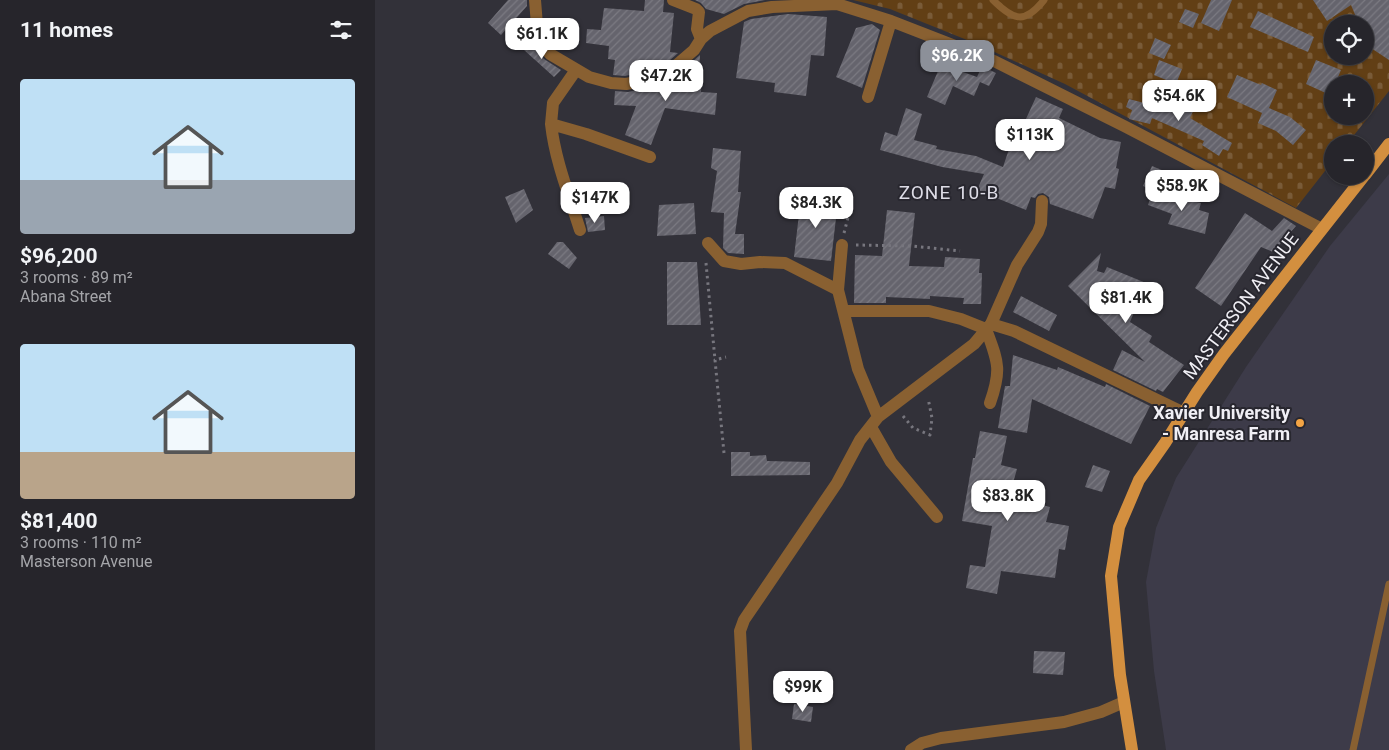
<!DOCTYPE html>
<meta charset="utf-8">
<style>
body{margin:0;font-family:Roboto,sans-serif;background:#2e2d33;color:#f1f3f6;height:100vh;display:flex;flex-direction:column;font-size:19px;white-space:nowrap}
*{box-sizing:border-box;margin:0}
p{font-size:16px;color:#a4a5a9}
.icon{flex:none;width:28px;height:28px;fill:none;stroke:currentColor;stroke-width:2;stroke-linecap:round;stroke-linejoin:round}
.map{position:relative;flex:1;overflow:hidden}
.details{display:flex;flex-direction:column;background:#26252b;width:375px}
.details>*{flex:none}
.buttons{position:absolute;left:949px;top:15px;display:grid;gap:10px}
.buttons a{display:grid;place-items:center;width:50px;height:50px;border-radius:50%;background:#26252b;box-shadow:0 1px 4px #0004,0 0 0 1px #424247;font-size:25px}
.price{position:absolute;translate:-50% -42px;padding:0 11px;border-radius:10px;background:#fff;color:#222;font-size:16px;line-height:32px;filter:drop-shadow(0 1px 2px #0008)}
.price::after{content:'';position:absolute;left:50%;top:30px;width:15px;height:11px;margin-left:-8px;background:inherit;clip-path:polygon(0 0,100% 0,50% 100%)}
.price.current{background:#8c9099;color:#fff}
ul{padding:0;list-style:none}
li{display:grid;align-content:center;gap:10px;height:265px;padding:0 20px}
li span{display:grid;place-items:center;height:155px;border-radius:5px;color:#555}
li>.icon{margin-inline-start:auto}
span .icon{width:90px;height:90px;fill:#fffc;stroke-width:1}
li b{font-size:21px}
h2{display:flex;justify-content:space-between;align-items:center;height:60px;padding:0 20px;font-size:21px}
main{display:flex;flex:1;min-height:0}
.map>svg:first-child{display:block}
.built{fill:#3d3b49}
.cemetery{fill:url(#cemetery-stones);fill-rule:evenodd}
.building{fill:url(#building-hatch)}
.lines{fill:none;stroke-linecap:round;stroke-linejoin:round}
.path{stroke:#77767e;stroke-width:3;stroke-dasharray:2.5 4;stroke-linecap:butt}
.service{stroke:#896031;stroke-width:7}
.minor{stroke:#896031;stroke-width:12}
.primary{stroke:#d38f3f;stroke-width:12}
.poi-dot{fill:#f4a444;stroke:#28272f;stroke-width:2}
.labels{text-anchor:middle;stroke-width:4;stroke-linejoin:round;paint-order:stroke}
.street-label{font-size:18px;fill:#f0eff5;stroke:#28272f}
.poi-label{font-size:18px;font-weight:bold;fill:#f0eff5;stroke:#28272f;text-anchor:end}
.neighbourhood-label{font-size:19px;letter-spacing:1px;fill:#dddce6;stroke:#28272f}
</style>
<main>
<section class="details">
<h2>11 homes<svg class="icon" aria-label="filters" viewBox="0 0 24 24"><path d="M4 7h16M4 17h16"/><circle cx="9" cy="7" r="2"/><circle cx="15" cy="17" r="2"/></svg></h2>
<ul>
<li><span style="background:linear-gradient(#bfe0f5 65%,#9aa5b1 0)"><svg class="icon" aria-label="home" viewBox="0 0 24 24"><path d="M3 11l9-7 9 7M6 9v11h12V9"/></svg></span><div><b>$96,200</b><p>3 rooms · 89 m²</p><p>Abana Street</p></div></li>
<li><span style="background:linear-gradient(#bfe0f5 70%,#b9a48a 0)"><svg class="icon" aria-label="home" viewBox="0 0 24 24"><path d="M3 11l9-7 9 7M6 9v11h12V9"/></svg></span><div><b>$81,400</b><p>3 rooms · 110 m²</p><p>Masterson Avenue</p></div></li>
</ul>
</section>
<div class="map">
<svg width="1014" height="750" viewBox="0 0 1014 750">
<defs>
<pattern id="cemetery-stones" width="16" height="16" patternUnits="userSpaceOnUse" patternTransform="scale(1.25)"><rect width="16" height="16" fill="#623f15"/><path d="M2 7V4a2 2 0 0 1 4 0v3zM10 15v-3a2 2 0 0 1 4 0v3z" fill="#795b38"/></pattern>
<pattern id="building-hatch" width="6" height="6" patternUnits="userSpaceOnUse" patternTransform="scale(1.25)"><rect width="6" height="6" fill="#65646d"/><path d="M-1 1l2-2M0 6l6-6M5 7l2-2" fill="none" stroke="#7b7a82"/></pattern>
</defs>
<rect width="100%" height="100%" fill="#323139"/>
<path class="built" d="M1014 174V750H791L779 671 771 582 781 528 801 478 871 367 955 246Z"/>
<path class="cemetery" d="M478 0H1014V91L972 144H958L957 162 921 208 690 84 602 44 515 9ZM958 24H990V56H958ZM958 84H990V116H958Z"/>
<path class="building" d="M133 0H152V6L126 35 113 23Z
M270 0H289L288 12 299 13 295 52 303 53 286 68 250 76 238 75 240 60 233 59 234 46 211 43 212 29 226 30 229 8 269 11Z
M320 0H390L369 4 349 14 331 9 326 3Z
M836 0H857L844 31 826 23Z
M938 0H1014V60L990 44V24H984L976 5 952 21Z
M810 9 824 14 818 28 804 22Z
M883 11 939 37 933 52 875 27Z
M413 14 452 17 449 56 436 55 431 96 399 92 400 83 361 78 369 22 376 19Z
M497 24 505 30 487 88 461 77 481 28Z
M780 38 796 45 789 59 774 53Z
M158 40 161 50 169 59 186 70 179 77 149 50Z
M325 55 324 75H327L326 92 342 93 340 115 290 108 276 145 250 135 261 106 239 105 240 91 253 92 293 83Z
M784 60 807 69 801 84 779 75Z
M941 60 966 70 960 84H958L955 95 931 84Z
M566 64 602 77 607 66 621 73 614 86 605 82 599 96 578 86 570 105 552 97Z
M862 75 886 85 887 83 902 90 894 108 915 117 931 130 918 145 901 131 883 123 887 113 852 97Z
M661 97 688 109 684 118 725 138 746 142 741 168 744 169 740 189 730 187 718 219 675 204 674 197 668 193 663 194 660 198 656 197 651 210 602 190 609 174 567 167 505 150 510 132 522 136 531 108 547 114 539 140 562 146 561 149 601 156 628 167 640 131 645 132Z
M801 98 820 107 815 118 857 143 853 151 848 149 844 156 827 145 829 141 777 118 775 124 754 119 757 110 751 107 754 99 796 110Z
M338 148 366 151 363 192H366L360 234H369V254L353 253 348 248 349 213 336 212 342 171 336 168Z
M777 166 794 173 785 194 768 186Z
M149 189 158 210 141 223 130 197Z
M777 193 826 203 824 210 834 213 830 234 793 224 797 214 773 205Z
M426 197 463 201 456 261 419 257Z
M319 203 321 234 282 236 284 205Z
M512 210 540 213 534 266 569 267 570 257 605 259 604 273H607L606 304H588L589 298 555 296V299L511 297V303H479L480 255 507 256Z
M870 213 897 231 909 218 921 226 898 252 886 247 846 306 820 288Z
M229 216 230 230 213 232 210 218Z
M182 242H188L202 258 194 269 173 254Z
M726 253 722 271 729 273 732 267 771 283 755 322 777 336 774 342 809 365 788 392 782 389 781 391 738 370 747 350 770 362 693 286Z
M292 262H322L326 325H292Z
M646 296 682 315 674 331 638 312Z
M638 355 682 370 683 367 730 387 731 384 775 406 756 444 657 399 652 433 623 428 630 386H635Z
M605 431 632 436 626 465 642 469 634 497 675 507 671 522 694 526 690 550 684 549 680 578 626 571 622 594 591 588 595 565 610 567 617 526 587 521 598 458H600Z
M356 452H375V456L391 455 392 461 435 462V475L356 476Z
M718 465 735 471 727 492 710 487Z
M659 651 690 652 688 675 658 673Z
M419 704 438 707 436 722 417 719Z"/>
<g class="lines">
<path class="path" d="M469 233 476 206
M481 245 537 246 585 251
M331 263 340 360
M528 416 538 428 555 435 557 418 553 398
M349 453 340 360 351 357"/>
<path class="service" d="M618 0C639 21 650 24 669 0
M978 750 1014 584"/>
<path class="minor" d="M160 0 162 25 168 45 175 54 214 77 236 83 251 84 277 79 290 75 319 50 326 39 335 31 373 11 397 7 462 4 516 21 619 61 749 126 947 229
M298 0 321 9 324 12 322 29 326 39
M201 70 178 103 176 124 211 134 275 157
M493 97 516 21
M176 124C180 160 194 195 205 230
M333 243 349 261 366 264 385 262 410 263 463 290
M467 245 463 290 483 369 503 417
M469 311H554L586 319 611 329C623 362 627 369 615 403
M616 324 639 331 809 413
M496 427 516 462 562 517
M371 750 365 631 369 620 462 483 485 440 503 417 599 344 616 324 642 265 663 232 666 224 667 201
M536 750 547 743 566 738 689 722 726 712 749 702"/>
<path class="primary" d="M990 175 1014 144
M757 750 745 675 736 576 744 527 764 480 790 443 822 392 849 354 989 176"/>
</g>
<circle class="poi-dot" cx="925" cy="423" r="5"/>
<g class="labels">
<g class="street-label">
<text transform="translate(866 306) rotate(-53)" y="6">MASTERSON AVENUE</text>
</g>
<g class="poi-label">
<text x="915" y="419">Xavier University<tspan x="915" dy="21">- Manresa Farm</tspan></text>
</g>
<g class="neighbourhood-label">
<text x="574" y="199">ZONE 10-B</text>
</g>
</g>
</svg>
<div class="buttons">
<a><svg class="icon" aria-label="locate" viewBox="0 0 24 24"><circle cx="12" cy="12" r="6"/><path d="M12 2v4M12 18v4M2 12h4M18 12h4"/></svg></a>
<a>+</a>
<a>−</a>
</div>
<b class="price" style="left:167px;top:60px">$61.1K</b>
<b class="price current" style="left:582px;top:82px">$96.2K</b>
<b class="price" style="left:291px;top:102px">$47.2K</b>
<b class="price" style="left:804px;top:122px">$54.6K</b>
<b class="price" style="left:655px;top:161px">$113K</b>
<b class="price" style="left:807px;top:212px">$58.9K</b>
<b class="price" style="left:220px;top:224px">$147K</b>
<b class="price" style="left:441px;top:229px">$84.3K</b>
<b class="price" style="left:751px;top:324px">$81.4K</b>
<b class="price" style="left:633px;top:522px">$83.8K</b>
<b class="price" style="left:428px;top:713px">$99K</b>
</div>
</main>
